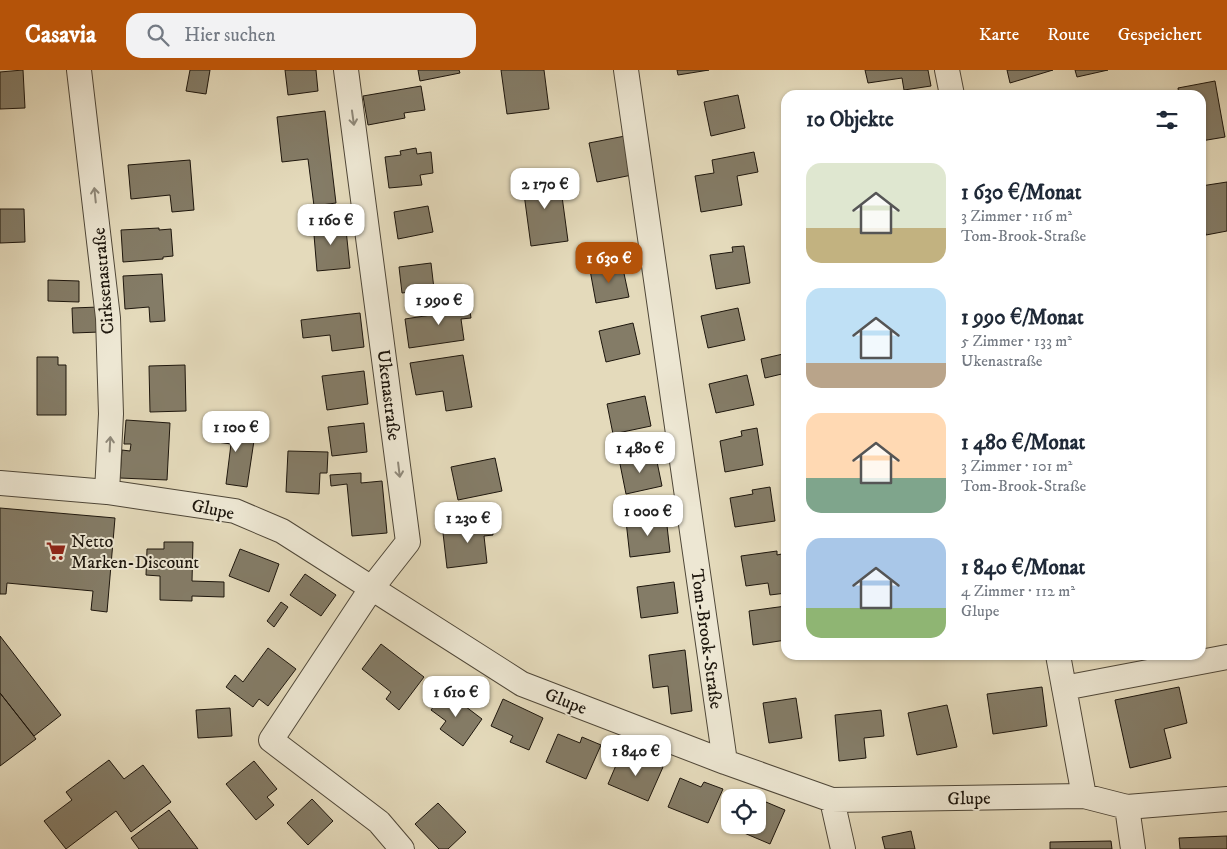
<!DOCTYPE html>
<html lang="de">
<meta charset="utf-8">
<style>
body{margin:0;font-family:"IM FELL DW Pica",serif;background:#f2f2f3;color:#1f2937;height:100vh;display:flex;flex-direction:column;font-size:19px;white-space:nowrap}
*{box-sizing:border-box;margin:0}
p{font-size:16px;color:#747a83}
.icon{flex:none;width:28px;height:28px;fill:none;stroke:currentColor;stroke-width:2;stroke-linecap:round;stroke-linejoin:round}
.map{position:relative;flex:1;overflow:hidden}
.sheet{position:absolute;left:781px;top:20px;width:425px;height:570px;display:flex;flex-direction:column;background:#fff;border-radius:15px;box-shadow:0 1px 4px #0004}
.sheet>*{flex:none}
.tools{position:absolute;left:721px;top:719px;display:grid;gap:10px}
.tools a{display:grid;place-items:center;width:45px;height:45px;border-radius:10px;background:#fff;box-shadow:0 1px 4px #0004;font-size:25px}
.price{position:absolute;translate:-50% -42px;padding:0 11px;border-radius:10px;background:#fff;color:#222;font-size:16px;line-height:32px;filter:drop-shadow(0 1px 2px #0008)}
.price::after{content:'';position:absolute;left:50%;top:30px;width:15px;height:11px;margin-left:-8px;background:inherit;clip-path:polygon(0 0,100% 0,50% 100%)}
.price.current{background:#b45309;color:#fff}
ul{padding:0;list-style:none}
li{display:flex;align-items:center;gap:15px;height:125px;padding:0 25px}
li span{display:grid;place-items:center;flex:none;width:140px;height:100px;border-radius:15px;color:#555}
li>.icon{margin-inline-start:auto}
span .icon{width:60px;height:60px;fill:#fffc;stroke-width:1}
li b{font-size:21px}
h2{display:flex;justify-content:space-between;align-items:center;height:60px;padding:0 25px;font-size:21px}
header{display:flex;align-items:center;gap:30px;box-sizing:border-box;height:70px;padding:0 25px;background:#b45309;color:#fff}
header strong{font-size:24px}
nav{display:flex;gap:28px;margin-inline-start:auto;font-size:18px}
.search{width:350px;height:45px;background:#f2f2f3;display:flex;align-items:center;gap:12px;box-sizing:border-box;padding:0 18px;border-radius:15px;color:#747a83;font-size:19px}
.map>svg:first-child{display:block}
.building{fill:#847c67;stroke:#1d160d}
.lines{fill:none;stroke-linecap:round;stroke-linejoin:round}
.street-casing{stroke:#4f4738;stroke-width:26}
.street{stroke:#ede7d3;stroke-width:24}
.oneway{stroke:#8f897a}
.labels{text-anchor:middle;stroke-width:4;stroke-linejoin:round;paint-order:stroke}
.street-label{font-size:18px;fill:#1d160d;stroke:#ede7d3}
.poi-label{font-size:18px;fill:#1d160d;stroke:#ede7d3;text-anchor:start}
</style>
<header>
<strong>Casavia</strong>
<div class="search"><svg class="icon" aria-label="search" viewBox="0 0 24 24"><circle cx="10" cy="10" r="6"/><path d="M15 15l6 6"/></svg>Hier suchen</div>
<nav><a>Karte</a><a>Route</a><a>Gespeichert</a></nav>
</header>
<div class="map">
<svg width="1227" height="779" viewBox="0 0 1227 779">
<rect width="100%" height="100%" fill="#e4dabb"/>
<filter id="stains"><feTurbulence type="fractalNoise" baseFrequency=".004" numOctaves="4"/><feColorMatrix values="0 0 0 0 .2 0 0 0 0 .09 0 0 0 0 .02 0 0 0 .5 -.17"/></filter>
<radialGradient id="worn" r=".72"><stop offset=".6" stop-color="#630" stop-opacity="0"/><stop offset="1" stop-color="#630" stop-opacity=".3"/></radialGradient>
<path class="building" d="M23 0 25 38 0 39V2Z
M190 0H210L206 24 186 21Z
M285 0H316L318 21 288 25Z
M418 0H459L460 3 420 11Z
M501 0H544L549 39 507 44Z
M677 0H709L678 5Z
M865 0H928L931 16 904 20 902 8 868 13Z
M1007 0H1053L1010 13Z
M1075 0H1108L1077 7Z
M1215 11 1225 67 1201 71V25H1179L1178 18Z
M421 16 425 40 404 43 405 48 368 55 363 26Z
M738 25 745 58 711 66 704 32Z
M325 41 336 133 314 136 308 89 282 92 277 47Z
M625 66 632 105 597 112 589 73Z
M416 78 417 84 431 82 433 103 420 105 422 115 389 118 385 87 401 85 400 81Z
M754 82 758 102 737 106 742 135 701 142 695 106 714 103 712 90Z
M190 90 194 140 172 142 170 125 131 129 128 95Z
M559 104 568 171 531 176 522 109Z
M1227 112V161L1206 165 1201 135V116Z
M428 136 433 162 398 169 394 142Z
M0 139H24L25 172 0 173Z
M345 150 350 198 317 201 313 153Z
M159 158V160L171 159 173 186 163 187V189L123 192 121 160Z
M744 176 750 213 716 219 710 185 733 182 732 177Z
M431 193 434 219 402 223 399 197Z
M622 194 629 227 596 233 590 200Z
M162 204 165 251 150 252 149 237 125 239 123 206Z
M48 210 79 211V232L48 231Z
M468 227 471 248 461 249 464 270 409 278 405 249 451 242 449 230Z
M99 237 100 262 73 263 72 238Z
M738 238 745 270 708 278 701 246Z
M360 243 364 277 332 281 330 265 303 268 301 250Z
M633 253 640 284 606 292 599 261Z
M783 284 786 303 765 308 761 289Z
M463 285 472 337 446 341 443 321 416 325 410 293Z
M37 287H58V295H66V345H37Z
M185 295 186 341 150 342 149 296Z
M364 301 368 334 327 340 322 306Z
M747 305 754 335 716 343 709 314Z
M645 326 651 356 613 364 607 334Z
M126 350 170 353 167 410 120 408 122 380 130 381 131 374H124Z
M364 353 367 382 332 386 328 357Z
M213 355 233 357V361L255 364 247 417 226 414 231 374 210 371Z
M757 358 763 395 725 402 720 371 742 366 741 361Z
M288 381 328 382 327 403H320L319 424 286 422Z
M633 386 634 392 656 387 662 416 626 424 619 389Z
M495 388 502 421 458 430 451 397Z
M361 403V413L382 411 387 463 352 466 347 414 331 416 330 405Z
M770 417 775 451 735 457 730 428 753 424 752 420Z
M0 438 115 448 107 542 91 540 93 521 7 513 6 524H0Z
M491 443 493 465 484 466 487 493 447 498 443 463 476 459 475 445Z
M666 447 670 482 630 487 626 451Z
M164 472H193L192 511 224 512V527L192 526V531L160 530V506L146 505 147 479H164Z
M240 479 279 494 269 522 229 506Z
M777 481V485L786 483V523L770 525 768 513 746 516 741 486Z
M305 504 336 525 321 546 290 525Z
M674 512 678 543 641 548 637 517Z
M281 532 288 537 274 557 267 551Z
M786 536V570L753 575 749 541Z
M0 566 61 645 34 666 0 623Z
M381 574 424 607 399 640 386 629 391 622 362 599Z
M268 578 296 599 268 636 259 629 253 637 226 617 235 605 243 612Z
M685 580 692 641 671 644 668 616 653 618 649 585Z
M1042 617 1047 656 993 664 987 624Z
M1179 617 1187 653 1164 659 1171 688 1130 698 1115 630Z
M445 621 482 649 463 676 440 659 446 651 431 640Z
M0 623 36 669 0 696Z
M796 628 802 668 769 673 763 633Z
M503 629 543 648 529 680 510 672 513 666 491 656Z
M947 635 957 677 917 685 908 643Z
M230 638 232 666 198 668 196 640Z
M881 640 884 666 864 668 866 688 839 691 835 645Z
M558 664 580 673 582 667 601 675 586 709 546 692Z
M620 686 642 695 644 690 663 697 648 731 608 714Z
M109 690 124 709 143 695 171 732 131 762 116 741 66 779 44 751 72 730 66 722Z
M254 691 277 719 267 727 274 735 256 750 226 714Z
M680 708 701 717 704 712 723 719 708 753 668 737Z
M312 729 333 751 308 775 287 753Z
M766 732 785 740 770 774 730 757 758 755V735L763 738Z
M438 733 466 762 448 779H439L415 754Z
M169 740 198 779H139L131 768Z
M911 761 915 779H885L882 767Z
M1227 766V779H1180L1179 768Z
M1111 771 1112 779H1050V772Z"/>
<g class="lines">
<defs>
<path id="street" d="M79 0 108 248 111 344 107 422
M346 0 408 472 371 519 271 670 379 752 402 779
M626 0 725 692
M947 0 952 25
M0 413 107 422 235 441 282 461 522 614 725 692 832 730 1084 726 1127 737 1227 729
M1058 585 1084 726
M1064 618 1227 587
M832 730 843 779
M1127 737 1133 779"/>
</defs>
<use href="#street" class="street-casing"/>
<use href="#street" class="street"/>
</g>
<defs><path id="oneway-shaft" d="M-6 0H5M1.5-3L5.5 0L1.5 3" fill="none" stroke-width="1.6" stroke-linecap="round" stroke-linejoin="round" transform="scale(1.25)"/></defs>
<g class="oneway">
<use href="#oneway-shaft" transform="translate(353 48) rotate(82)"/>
<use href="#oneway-shaft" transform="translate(95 125) rotate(-96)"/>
<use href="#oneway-shaft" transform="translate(110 374) rotate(-87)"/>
<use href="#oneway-shaft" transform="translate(399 400) rotate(83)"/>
</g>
<defs>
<symbol id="supermarket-bare" viewBox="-9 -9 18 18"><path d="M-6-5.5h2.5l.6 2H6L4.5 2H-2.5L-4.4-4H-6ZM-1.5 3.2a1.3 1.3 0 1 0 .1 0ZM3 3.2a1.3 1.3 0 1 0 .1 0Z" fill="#8f2418" stroke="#ede7d3" stroke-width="2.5" paint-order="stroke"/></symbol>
</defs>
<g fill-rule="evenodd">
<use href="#supermarket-bare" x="42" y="467" width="28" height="28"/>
</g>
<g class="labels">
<g class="street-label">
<text transform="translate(103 211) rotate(-95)" y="6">Cirksenastraße</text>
<text transform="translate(389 325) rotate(83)" y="6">Ukenastraße</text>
<text transform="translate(213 439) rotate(12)" y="6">Glupe</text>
<text transform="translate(707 569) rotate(82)" y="6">Tom-Brook-Straße</text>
<text transform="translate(566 631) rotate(21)" y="6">Glupe</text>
<text transform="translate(969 728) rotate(-1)" y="6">Glupe</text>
</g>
<g class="poi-label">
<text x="71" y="477">Netto<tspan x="71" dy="21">Marken-Discount</tspan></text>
</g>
</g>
<rect width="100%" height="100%" filter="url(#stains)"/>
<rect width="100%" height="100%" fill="url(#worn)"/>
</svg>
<div class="tools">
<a><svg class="icon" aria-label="locate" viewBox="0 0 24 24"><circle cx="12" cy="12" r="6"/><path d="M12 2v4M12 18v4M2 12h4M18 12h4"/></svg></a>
</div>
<b class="price" style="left:545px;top:140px">2 170 €</b>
<b class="price" style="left:331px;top:176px">1 160 €</b>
<b class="price current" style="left:609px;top:214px">1 630 €</b>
<b class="price" style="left:439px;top:256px">1 990 €</b>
<b class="price" style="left:236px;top:383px">1 100 €</b>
<b class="price" style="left:640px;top:404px">1 480 €</b>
<b class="price" style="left:648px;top:467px">1 000 €</b>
<b class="price" style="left:468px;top:474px">1 230 €</b>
<b class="price" style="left:456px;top:648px">1 610 €</b>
<b class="price" style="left:636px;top:707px">1 840 €</b>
<section class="sheet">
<h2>10 Objekte<svg class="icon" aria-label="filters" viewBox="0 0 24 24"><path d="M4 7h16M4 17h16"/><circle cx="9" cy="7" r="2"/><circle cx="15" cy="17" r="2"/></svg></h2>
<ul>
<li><span style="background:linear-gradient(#dfe7d0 65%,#c2b280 0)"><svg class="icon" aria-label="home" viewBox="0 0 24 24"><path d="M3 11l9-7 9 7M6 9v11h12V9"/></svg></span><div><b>1 630 €/Monat</b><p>3 Zimmer · 116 m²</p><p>Tom-Brook-Straße</p></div></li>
<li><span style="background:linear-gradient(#bfe0f5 75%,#b9a48a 0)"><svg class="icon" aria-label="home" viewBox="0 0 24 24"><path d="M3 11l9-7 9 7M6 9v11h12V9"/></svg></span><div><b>1 990 €/Monat</b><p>5 Zimmer · 133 m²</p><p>Ukenastraße</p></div></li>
<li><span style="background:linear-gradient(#ffd9b3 65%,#7fa58c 0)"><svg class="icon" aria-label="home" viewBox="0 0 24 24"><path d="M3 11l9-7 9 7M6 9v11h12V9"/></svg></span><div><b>1 480 €/Monat</b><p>3 Zimmer · 101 m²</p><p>Tom-Brook-Straße</p></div></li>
<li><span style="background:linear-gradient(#a9c7e8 70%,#8fb573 0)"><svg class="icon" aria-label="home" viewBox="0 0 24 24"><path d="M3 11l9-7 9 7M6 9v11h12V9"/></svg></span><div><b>1 840 €/Monat</b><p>4 Zimmer · 112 m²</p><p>Glupe</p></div></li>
</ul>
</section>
</div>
